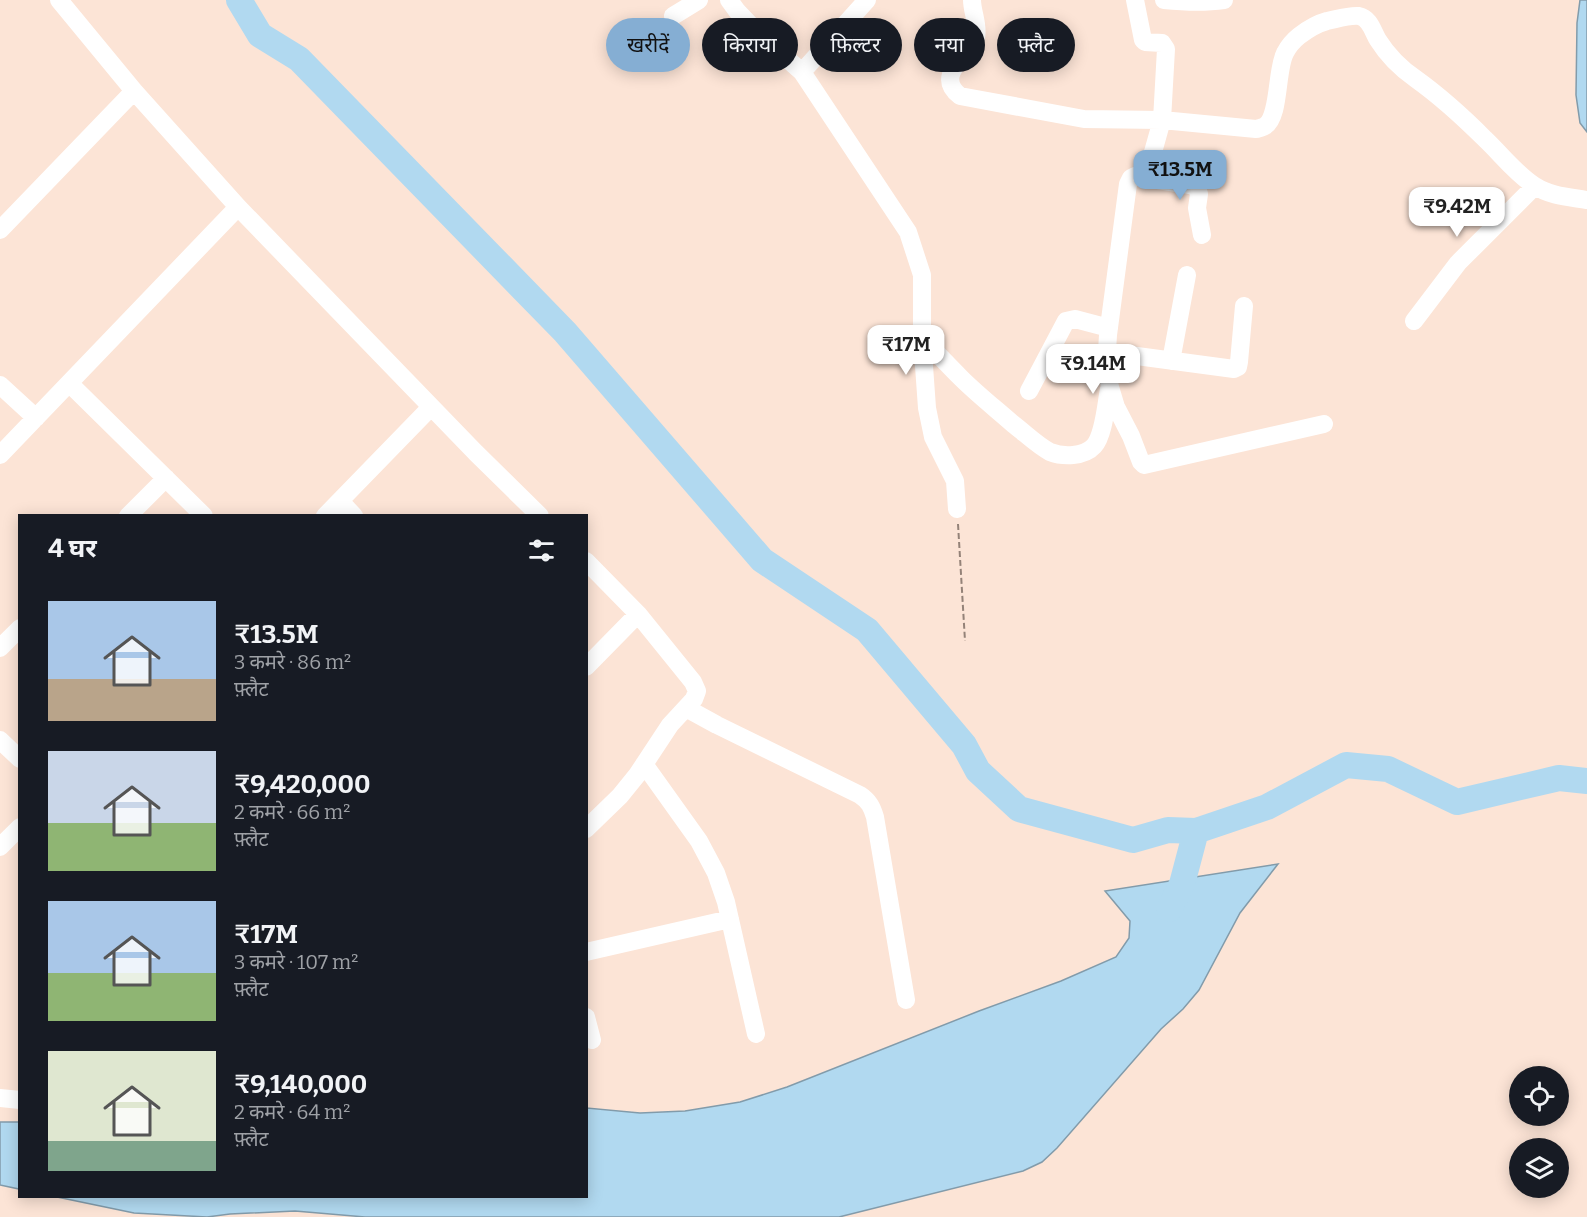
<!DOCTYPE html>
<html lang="hi">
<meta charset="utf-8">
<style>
body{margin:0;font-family:Bitter,"Noto Sans Devanagari",serif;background:#20242c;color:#f1f3f6;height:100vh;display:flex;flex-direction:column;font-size:22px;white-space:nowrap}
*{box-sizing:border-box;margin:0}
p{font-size:20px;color:#9ea1a6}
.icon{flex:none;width:33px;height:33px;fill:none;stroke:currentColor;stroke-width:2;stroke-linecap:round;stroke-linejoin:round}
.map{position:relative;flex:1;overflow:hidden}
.side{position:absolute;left:18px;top:514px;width:570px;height:684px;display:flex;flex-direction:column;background:#171b24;border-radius:0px;box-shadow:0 3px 15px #0003}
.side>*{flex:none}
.banner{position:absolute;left:606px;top:18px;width:570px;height:54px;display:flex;gap:12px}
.fabs{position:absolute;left:1509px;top:1066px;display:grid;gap:12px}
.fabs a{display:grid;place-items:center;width:60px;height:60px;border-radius:50%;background:#171b24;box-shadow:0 3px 15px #0003;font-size:30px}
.price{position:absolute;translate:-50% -51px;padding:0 14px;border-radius:12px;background:#fff;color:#222;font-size:20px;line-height:39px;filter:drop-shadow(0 2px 3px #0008)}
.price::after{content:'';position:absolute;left:50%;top:36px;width:18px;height:14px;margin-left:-9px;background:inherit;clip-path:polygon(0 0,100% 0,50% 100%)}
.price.selected{background:#85aed3;color:#111}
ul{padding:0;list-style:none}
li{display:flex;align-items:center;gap:18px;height:150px;padding:0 30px}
li span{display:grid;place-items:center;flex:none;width:168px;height:120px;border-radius:0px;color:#555}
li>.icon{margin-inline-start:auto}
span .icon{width:72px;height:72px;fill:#fffc;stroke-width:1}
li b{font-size:26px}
h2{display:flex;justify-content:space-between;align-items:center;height:72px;padding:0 30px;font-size:26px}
.pill{padding:0 21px;border-radius:27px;background:#171b24;box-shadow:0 3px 15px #0003;font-size:21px;line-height:54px}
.pill.selected{background:#85aed3;color:#111}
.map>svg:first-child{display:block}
.water{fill:#b1d9f0;stroke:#829baa;stroke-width:1.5}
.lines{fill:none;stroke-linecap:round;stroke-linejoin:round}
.river{stroke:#b1d9f0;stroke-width:26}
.path{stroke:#948278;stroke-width:2;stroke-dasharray:6 3;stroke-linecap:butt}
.minor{stroke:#fff;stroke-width:18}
</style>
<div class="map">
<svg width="1587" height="1217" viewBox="0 0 1587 1217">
<rect width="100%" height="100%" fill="#fce4d6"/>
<path class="water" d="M1580 0H1587V132L1580 123 1576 95 1577 23Z
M1278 864 1240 913 1199 990 1183 1009 1161 1029 1057 1148 1042 1162 1023 1171 839 1217H365L295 1211 230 1214 207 1217 134 1213 57 1197H586L587 1108 640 1113 685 1111 740 1102 787 1087 979 1011 1061 981 1116 957 1129 938 1130 921 1105 891Z
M0 1122H19V1189L0 1185Z"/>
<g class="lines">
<path class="river" d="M239 0 260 35 299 59 565 332 762 560 867 630 964 745 978 771 1019 809 1133 840 1168 830 1196 831 1267 807 1346 765 1388 769 1457 802 1559 778 1587 781
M1169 909 1182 884 1196 831"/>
<path class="path" d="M958 524 965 641"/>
<path class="minor" d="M59 0 134 91 238 207 476 453 540 516
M729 0 737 11 759 34 802 72 908 232 922 275V338L927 408 933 437 955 481 957 509
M972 0C972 12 979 26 976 37 969 56 933 75 960 96L1084 119 1162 120 1256 129C1257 129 1264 127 1265 126 1280 117 1276 70 1285 53 1288 47 1294 40 1299 36 1308 29 1316 24 1327 21 1337 19 1349 15 1359 16 1370 18 1373 32 1378 40 1388 56 1400 68 1416 79 1441 97 1463 117 1485 139 1501 154 1516 174 1535 186 1550 196 1569 197 1587 200
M1135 0 1143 40 1145 42 1162 43 1166 49 1162 120 1146 177 1144 178 1135 176 1131 178 1128 184 1108 335 1106 367 1110 387 1116 407 1131 436 1141 462 1144 465 1324 424
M1164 0C1185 2 1203 3 1224 0
M673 16 699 0
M802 72 867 0
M1145 178 1196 186 1199 194 1197 208 1202 235
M0 230 134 91
M1414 321 1458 263 1535 186
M922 338C935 351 948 365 961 378 977 394 996 409 1013 424 1025 433 1037 445 1050 452 1063 457 1084 457 1094 446 1104 435 1106 404 1109 389
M1107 352 1234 369 1238 367 1239 362 1244 306
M1171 361 1187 275
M69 383 204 516
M0 385 36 418
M1029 391 1066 321 1075 319 1109 328
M0 455 238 207
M340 501 354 516
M128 516 166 478
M325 516 431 407
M586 561 638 614 693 682 697 691 694 699 670 725 637 775 620 796 586 829
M0 648 20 628
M586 667 638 614
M686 708 717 725 860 795C869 801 872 807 875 817L906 1000
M0 740 20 759
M644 764 699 841 716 873 726 902 756 1034
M0 847 20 827
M586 952 730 919
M586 1017 592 1040
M0 1098 20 1100"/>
</g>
</svg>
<div class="fabs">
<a><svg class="icon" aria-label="locate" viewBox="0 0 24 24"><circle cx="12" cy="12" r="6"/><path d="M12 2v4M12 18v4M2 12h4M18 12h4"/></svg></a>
<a><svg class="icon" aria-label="layers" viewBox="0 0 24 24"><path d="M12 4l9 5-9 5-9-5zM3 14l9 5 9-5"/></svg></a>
</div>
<b class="price selected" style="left:1180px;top:201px">₹13.5M</b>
<b class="price" style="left:1457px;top:238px">₹9.42M</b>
<b class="price" style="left:906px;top:376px">₹17M</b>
<b class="price" style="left:1093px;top:395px">₹9.14M</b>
<div class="banner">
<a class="pill selected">खरीदें</a>
<a class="pill">किराया</a>
<a class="pill">फ़िल्टर</a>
<a class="pill">नया</a>
<a class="pill">फ़्लैट</a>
</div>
<section class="side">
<h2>4 घर<svg class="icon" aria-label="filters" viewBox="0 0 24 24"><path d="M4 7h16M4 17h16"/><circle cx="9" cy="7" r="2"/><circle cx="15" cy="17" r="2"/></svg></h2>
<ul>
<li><span style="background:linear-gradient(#a9c7e8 65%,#b9a48a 0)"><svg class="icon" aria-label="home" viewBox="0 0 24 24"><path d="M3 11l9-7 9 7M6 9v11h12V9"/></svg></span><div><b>₹13.5M</b><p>3 कमरे · 86 m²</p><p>फ़्लैट</p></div></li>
<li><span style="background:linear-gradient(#c9d6e8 60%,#8fb573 0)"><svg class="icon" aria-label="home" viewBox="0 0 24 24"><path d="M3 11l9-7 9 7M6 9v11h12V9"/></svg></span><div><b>₹9,420,000</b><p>2 कमरे · 66 m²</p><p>फ़्लैट</p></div></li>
<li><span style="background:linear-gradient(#a9c7e8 60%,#8fb573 0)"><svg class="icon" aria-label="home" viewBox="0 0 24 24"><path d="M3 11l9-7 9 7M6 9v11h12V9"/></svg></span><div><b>₹17M</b><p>3 कमरे · 107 m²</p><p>फ़्लैट</p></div></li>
<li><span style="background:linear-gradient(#dfe7d0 75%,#7fa58c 0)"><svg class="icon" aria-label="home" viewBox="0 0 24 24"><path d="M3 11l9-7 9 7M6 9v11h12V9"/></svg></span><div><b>₹9,140,000</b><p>2 कमरे · 64 m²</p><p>फ़्लैट</p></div></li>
</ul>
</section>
</div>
